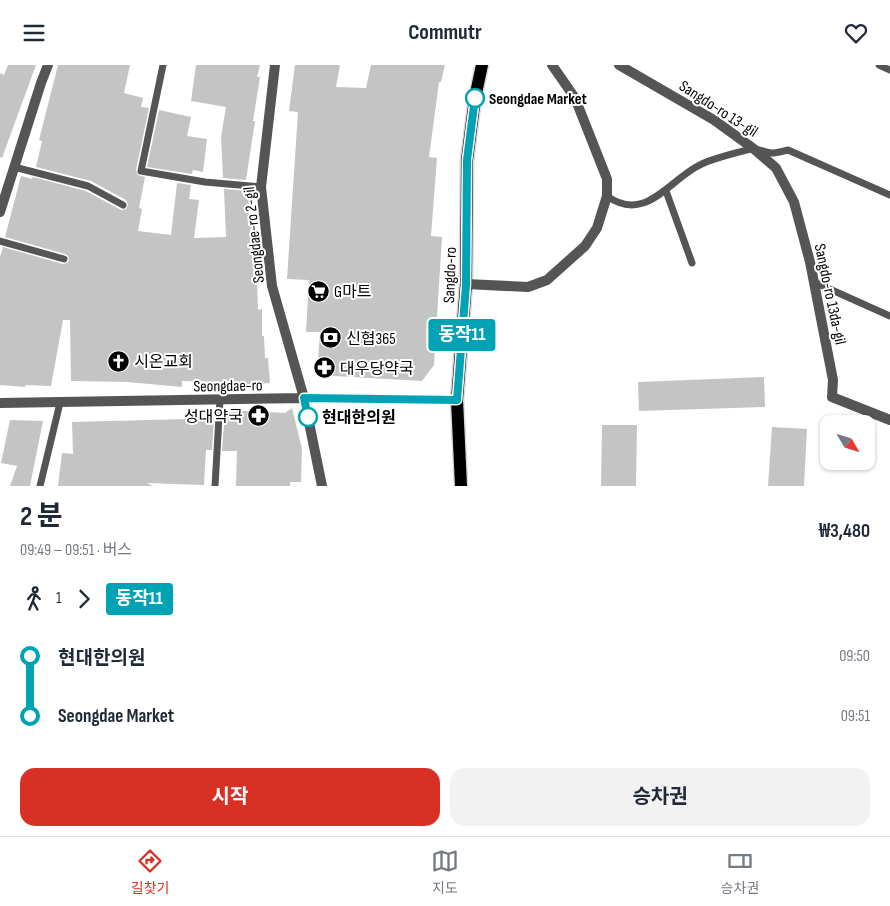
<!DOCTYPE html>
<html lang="ko">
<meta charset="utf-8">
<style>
body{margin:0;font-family:"Sofia Sans Condensed","Noto Sans KR",sans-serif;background:#f2f2f3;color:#1f2937;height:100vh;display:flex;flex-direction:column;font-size:19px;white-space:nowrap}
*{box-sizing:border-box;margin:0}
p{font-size:16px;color:#747a83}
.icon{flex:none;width:28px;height:28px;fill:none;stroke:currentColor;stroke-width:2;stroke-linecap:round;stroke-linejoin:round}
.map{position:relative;height:421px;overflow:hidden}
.panel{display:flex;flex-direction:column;background:#fff;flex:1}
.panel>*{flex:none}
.badge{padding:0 10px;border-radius:4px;font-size:18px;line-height:32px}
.needle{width:32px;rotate:128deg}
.buttons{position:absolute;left:820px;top:350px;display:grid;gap:10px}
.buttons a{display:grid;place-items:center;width:55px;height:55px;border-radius:10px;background:#fff;box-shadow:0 1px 4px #0004;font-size:25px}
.map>.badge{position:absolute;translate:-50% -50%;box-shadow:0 0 0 2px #fff}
.legs{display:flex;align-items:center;gap:8px;height:55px;padding:0 20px;font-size:16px}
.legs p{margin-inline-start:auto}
.head{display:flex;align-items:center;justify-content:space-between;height:85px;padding:0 20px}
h1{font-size:28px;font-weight:700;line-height:38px}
.cta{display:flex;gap:10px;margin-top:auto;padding:10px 20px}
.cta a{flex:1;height:58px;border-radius:15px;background:#d93025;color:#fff;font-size:20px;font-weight:700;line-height:58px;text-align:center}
.cta a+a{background:#f2f2f3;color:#1f2937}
ul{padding:0 20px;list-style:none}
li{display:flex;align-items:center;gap:18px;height:60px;font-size:19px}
li i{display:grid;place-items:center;width:8px;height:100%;margin:0 6px;background:currentColor}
li i::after{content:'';width:12px;height:12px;margin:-6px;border:4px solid;border-radius:50%;background:#fff}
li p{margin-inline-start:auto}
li:first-child i{background:linear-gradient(#0000 50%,currentColor 0)}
li:last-child i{background:linear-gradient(currentColor 50%,#0000 0)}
header{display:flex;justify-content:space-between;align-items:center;height:65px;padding:0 20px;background:#fff;font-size:22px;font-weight:700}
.dock{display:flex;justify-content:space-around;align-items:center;height:70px;border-top:1px solid #e0e1e3;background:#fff;font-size:14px;color:#747a83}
.dock a{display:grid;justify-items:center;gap:2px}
.dock .on{color:#d93025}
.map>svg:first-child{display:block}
</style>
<header><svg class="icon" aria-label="menu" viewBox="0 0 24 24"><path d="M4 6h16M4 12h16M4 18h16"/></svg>Commutr<svg class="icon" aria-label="heart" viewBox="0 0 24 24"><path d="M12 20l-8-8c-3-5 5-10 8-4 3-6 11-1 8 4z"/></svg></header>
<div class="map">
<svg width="890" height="421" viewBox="0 0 890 421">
<rect width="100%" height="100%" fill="#fff"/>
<path fill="#c4c4c4" d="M8 0H36L2 93 0 92V8L4 10Z
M58 0H130L124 28 143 33 141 42 149 43 136 105 138 110 145 112 139 143 142 144 138 166 171 170 177 118 191 120 189 134 199 135 194 173 226 172 224 124 250 126 251 164H250L254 213H257L258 245 262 244V271H264L265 293H268L270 318 231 320V317L182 316V322L127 317 71 316 70 255H63L51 321 26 320 25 322 0 320V192L3 182 63 199 67 198 69 195 68 191 65 189 5 172 21 111 32 114 33 112 86 126 121 145 126 144 128 140 126 135 91 116 36 102 42 76 39 75Z
M196 0H260L257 12H260L253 56H255L246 115 223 113 221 72 226 42 191 36Z
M295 0H340L336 22 366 23 371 0H445L441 17H439L429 92 437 93 431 171 442 172 434 300 422 316 317 310 320 267H306L309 215 287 214 298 47 289 46Z
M159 45 191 52 187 71 207 74 203 107 193 105 192 109 147 102Z
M764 312 765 342 639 346 638 317Z
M292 343 302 384 301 417H290V421H236L237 386H222L225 345 285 348Z
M187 351 214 353 212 385H206L204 420 147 418 153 421H58L62 388 73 389 72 357 187 354Z
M10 355 43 356 30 421H10L17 401 1 398Z
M602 360H637L636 421H601Z
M772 362 807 364 804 421H768Z"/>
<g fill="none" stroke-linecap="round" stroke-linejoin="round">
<defs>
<path id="primary" d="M461 421 457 335 466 219 467 95 475 33 482 0"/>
</defs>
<use href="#primary" stroke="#dbdbdb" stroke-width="15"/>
<path stroke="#555" stroke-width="7" d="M163 0 141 106 205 117 261 122
M879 0 890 5
M14 102 88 121 123 140
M666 126 692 198
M607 131C647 160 671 111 704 98 713 94 744 85 753 84 760 84 766 88 772 88 777 88 783 86 788 85L890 130
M0 176 64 194
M814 217 890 251
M40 421 60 338
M215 421 220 335"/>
<path stroke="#555" stroke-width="10" d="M619 0 714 55 754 84 776 103 794 137 810 197 833 315 832 332 890 355
M0 147 41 18 48 0
M466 219 528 222 547 215 585 181 597 163 607 131V114L575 33 552 0"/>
<path stroke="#555" stroke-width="10" d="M275 0 261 122 272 221 304 333 322 421
M0 338 304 333 457 335"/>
<use href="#primary" stroke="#000" stroke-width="12"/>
</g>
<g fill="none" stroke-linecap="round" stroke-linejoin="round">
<defs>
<path id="line-1" d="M308 352 304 333 457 335 466 220 467 95 475 33"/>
</defs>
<use href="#line-1" stroke="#fff" stroke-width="11"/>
<use href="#line-1" stroke="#00a3b4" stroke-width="8"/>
</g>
<defs>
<symbol id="supermarket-disc" viewBox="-11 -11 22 22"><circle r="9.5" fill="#000" stroke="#fff"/><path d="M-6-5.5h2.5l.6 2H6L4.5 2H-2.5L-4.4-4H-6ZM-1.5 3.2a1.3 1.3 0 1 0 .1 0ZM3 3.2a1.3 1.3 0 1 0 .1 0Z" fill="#fff"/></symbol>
<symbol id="bank-disc" viewBox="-11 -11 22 22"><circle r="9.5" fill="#000" stroke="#fff"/><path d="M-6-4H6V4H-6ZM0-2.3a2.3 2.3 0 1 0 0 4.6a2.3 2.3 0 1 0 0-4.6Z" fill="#fff"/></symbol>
<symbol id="church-disc" viewBox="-11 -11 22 22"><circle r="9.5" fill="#000" stroke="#fff"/><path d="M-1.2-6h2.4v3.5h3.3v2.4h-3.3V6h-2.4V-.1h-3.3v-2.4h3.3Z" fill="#fff"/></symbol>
<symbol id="pharmacy-disc" viewBox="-11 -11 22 22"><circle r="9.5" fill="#000" stroke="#fff"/><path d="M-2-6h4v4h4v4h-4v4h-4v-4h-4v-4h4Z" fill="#fff"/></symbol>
</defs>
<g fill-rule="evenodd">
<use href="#supermarket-disc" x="306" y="214" width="25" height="25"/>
<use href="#bank-disc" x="318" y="260" width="25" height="25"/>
<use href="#church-disc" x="106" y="284" width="25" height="25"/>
<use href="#pharmacy-disc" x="312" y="290" width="25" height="25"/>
<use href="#pharmacy-disc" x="246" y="338" width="25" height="25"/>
</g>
<g fill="#fff" stroke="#00a3b4" stroke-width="2.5">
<circle cx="475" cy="33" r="9"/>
<circle cx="308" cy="352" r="9"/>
</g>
<g text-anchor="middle" stroke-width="4" stroke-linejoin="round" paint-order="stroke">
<g font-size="16" font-weight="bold" fill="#000" stroke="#fff" text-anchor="start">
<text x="489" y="39">Seongdae Market</text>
<text x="322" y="358">현대한의원</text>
</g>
<g font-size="16" fill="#000" stroke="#fff">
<text transform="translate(719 43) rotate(33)" y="6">Sangdo-ro 13-gil</text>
<text transform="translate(253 170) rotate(-96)" y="6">Seongdae-ro 2-gil</text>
<text transform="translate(449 210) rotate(-88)" y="6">Sangdo-ro</text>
<text transform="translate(831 229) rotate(78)" y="6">Sangdo-ro 13da-gil</text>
<text transform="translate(228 320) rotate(-1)" y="6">Seongdae-ro</text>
</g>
<g font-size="16" fill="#000" stroke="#fff" text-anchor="start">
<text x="334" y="232">G마트</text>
<text x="346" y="279">신협365</text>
<text x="134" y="302">시온교회</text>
<text x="340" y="309">대우당약국</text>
<text x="243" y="357" text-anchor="end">성대약국</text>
</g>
</g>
</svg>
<div class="buttons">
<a><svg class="needle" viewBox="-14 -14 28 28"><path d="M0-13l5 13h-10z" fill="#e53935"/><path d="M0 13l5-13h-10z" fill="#747a83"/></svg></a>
</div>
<b class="badge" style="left:462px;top:270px;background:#00a3b4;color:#fff">동작11</b>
</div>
<section class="panel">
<div class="head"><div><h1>2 분</h1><p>09:49 – 09:51 · 버스</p></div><b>₩3,480</b></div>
<div class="legs"><svg class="icon" aria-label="walk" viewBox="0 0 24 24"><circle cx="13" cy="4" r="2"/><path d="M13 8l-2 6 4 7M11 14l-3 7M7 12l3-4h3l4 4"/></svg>1<svg class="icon" aria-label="forward" viewBox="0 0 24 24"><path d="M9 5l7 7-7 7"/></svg><b class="badge" style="background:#00a3b4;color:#fff">동작11</b></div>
<ul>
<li><i style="color:#00a3b4"></i><b>현대한의원</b><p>09:50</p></li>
<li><i style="color:#00a3b4"></i><b>Seongdae Market</b><p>09:51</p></li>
</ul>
<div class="cta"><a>시작</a><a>승차권</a></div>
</section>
<nav class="dock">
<a class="on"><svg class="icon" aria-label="directions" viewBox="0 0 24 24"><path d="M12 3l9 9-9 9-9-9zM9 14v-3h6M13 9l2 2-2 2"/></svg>길찾기</a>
<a><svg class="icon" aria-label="map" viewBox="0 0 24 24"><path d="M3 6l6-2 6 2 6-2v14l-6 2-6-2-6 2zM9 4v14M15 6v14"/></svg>지도</a>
<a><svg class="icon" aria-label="tickets" viewBox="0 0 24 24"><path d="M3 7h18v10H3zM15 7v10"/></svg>승차권</a>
</nav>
